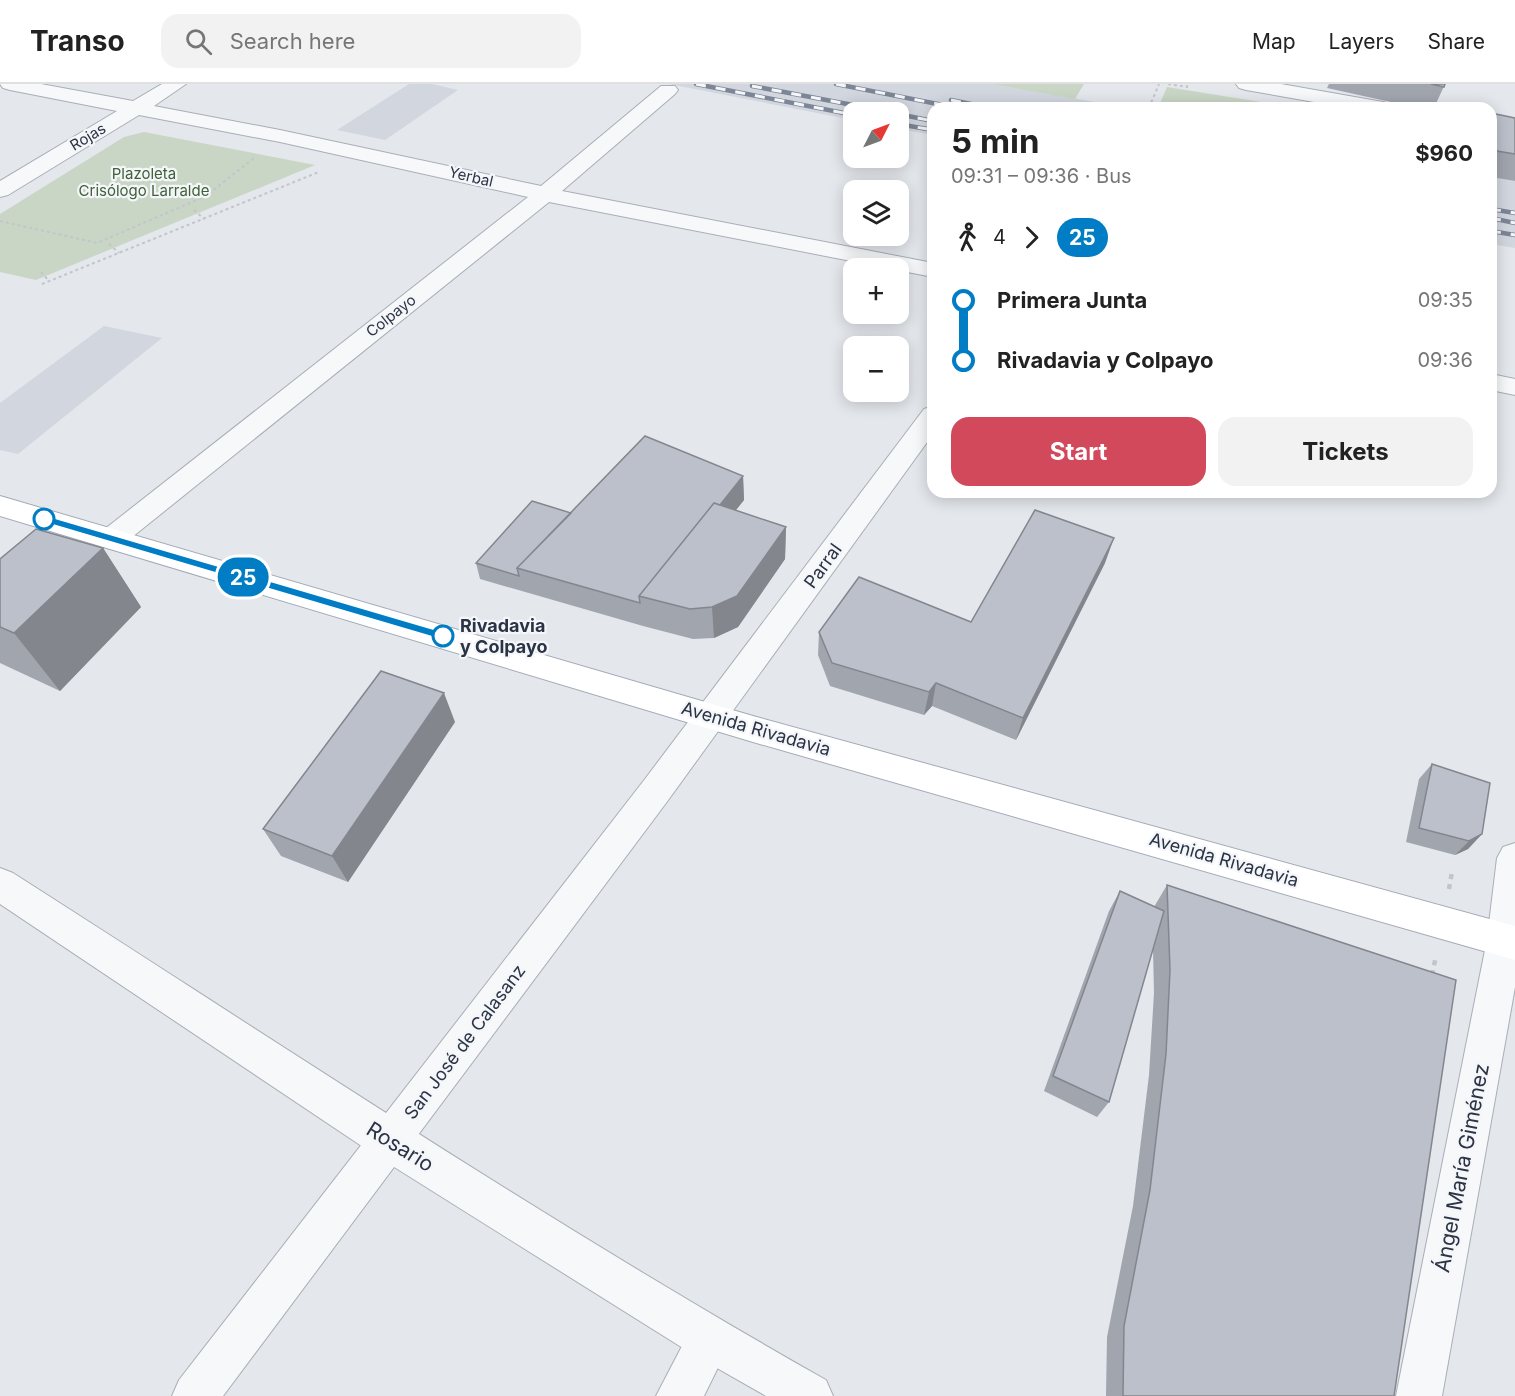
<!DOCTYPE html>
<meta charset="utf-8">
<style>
body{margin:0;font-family:Inter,sans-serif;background:#f2f2f2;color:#222;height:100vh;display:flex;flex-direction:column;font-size:22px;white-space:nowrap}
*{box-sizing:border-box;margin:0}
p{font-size:20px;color:#767676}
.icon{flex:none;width:33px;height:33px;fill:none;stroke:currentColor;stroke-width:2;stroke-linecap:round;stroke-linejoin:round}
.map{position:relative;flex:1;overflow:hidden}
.panel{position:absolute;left:927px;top:18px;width:570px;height:396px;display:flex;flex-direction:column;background:#fff;border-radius:18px;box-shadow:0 3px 15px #0003}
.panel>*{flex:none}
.badge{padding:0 12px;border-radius:20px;font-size:21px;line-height:39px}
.needle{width:39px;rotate:48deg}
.tools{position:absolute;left:843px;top:18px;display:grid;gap:12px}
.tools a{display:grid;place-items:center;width:66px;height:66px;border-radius:12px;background:#fff;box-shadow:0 3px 15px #0003;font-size:30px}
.map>.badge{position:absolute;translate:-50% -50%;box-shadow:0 0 0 3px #fff}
.legs{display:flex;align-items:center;gap:9px;height:66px;padding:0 24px;font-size:20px}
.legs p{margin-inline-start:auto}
.headline{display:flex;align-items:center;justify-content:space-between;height:102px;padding:0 24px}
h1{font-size:33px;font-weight:700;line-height:45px}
.button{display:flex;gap:12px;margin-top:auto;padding:12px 24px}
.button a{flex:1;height:69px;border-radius:18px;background:#d1495b;color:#fff;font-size:24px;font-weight:700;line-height:69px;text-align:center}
.button a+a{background:#f2f2f2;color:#222}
ul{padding:0 24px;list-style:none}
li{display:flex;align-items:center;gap:21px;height:60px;font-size:22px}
li i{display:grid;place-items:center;width:9px;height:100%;margin:0 8px;background:currentColor}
li i::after{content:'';width:15px;height:15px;margin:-8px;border:4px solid;border-radius:50%;background:#fff}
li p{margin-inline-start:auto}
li:first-child i{background:linear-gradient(#0000 50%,currentColor 0)}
li:last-child i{background:linear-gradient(currentColor 50%,#0000 0)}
header{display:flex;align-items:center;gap:36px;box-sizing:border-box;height:84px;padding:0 30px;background:#fff;border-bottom:2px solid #e0e0e0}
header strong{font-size:28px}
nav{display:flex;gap:33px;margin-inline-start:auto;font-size:21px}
.search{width:420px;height:54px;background:#f2f2f2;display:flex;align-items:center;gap:15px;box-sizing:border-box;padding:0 21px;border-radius:18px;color:#767676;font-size:22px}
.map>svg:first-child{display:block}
</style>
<header>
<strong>Transo</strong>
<div class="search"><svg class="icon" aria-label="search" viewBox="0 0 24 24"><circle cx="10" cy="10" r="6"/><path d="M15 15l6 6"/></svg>Search here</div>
<nav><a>Map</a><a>Layers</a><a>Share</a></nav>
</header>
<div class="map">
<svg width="1515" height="1312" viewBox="0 0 1515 1312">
<rect width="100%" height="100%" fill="#e4e7ec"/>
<path fill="#d2d6de" d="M409 0H432L458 6 385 56 337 46Z
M669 0H991L1129 24H933V51L899 45 898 28H854L853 36Z
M1491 93 1515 97V164L1491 160Z
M104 242 162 254 18 370 0 366V319Z"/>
<path fill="#c9d6c5" d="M991 0H1084L1075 15Z
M1167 3 1298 24H1158Z
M144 48 315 81 36 196 0 188V130L124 53Z"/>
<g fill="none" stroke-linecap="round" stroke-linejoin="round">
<defs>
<path id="minor" d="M0 0H41L133 17 162 0H186L154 22 280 46 541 102 661 2H675L678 6 675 10 562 107 933 179V193L549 118 121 462 111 465 101 462 96 455 101 448 528 113 280 58 139 31 8 111 0 113V97L117 27 10 6 3 4Z
M1236 0H1281L1383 18 1390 20 1393 24H1348L1246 6 1239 4Z
M1491 290 1515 295V311L1491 306Z
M933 322V350L669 715 223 1312H172L179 1296 645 695 924 325Z
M1515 759V903L1442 1312H1396L1487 856 1497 774 1503 763Z
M710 1233 726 1239 732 1255 704 1312H656L694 1239Z"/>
<path id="tertiary" d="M0 784 13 789C282 961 548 1139 826 1296L833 1312H766L694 1271 375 1071 0 820Z"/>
<path id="primary" d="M0 412 753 632 1515 842V876L753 658 0 432Z"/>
</defs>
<use href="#minor" stroke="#a9aeb7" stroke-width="2"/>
<use href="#tertiary" stroke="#a9aeb7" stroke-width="2"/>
<use href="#primary" stroke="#a3abb8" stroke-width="2"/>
<path stroke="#c2c5cb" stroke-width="2" stroke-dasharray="3 3" stroke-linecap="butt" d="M1168 0 1187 3V0
M1149 24 1159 0
M194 126 204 135
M0 137 97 159 206 112 254 74
M109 160 119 169
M41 188 49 197
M42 200 319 88"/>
<path stroke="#c2c5cb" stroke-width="4.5" stroke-dasharray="5 5" stroke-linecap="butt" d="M1449 805 1452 788
M1432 891 1436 872"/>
<use href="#minor" fill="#f7f8fa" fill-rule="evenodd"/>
<use href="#tertiary" fill="#f7f8fa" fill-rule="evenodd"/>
<use href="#primary" fill="#fff" fill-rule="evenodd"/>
<defs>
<path id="rail" d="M696 0 854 31
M836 0 958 24
M752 2 890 28
M951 16 991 24
M898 30 933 37
M898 40 933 46
M1491 125 1515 129
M1491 134 1515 139
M1491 147 1515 151"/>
</defs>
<use href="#rail" stroke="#7d8696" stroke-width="4.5"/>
<use href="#rail" stroke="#f4f6f9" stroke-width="3" stroke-dasharray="10" stroke-linecap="butt"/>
</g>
<path fill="#a1a5ae" d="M1329 0H1445L1434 24H1418L1327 4Z
M1491 29 1515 34V97L1491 93Z
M743 392 744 416 736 426 786 443 785 475 738 543 714 554 693 555 643 542 480 495 476 479 571 429Z
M103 464 141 523 60 607 0 579V475Z
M1105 479 1016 656 932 622 924 631 830 602 818 571 819 548 971 538Z
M455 638 348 798 281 772 263 745Z
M1432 680 1482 750 1468 765 1455 771 1406 758 1419 695Z
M1167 801 1394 1312H1106L1107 1253 1133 1122 1149 991 1154 909 1153 865 1109 1018 1097 1033 1044 1007 1109 827 1120 807 1154 823Z"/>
<path fill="#83868d" d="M743 392 744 416 662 518 644 513Z
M786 443 785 475 738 543 714 554 712 523Z
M1114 454 1105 479 1016 656 1023 634Z
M103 464 141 523 60 607 14 549Z
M936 599 932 622 924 631 929 608Z
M444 609 455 638 348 798 332 772Z
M1482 750 1468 765 1455 771 1469 757Z"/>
<path fill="#bbc0ca" stroke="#83868d" stroke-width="1.5" d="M1431 0H1445L1444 3Z
M1491 29 1515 34V70L1491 66Z
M645 352 743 392 720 421 714 419 639 512 640 519 517 484Z
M532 417 571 429 517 484 519 492 476 479Z
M714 419 786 443 737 512 712 523 690 525 639 512Z
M1035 426 1114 454 1023 634 936 599 929 608 832 579 819 548 859 493 971 538Z
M36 445 103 464 14 549 0 543V475Z
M381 587 444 609 332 772 263 745Z
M1432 680 1490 699 1482 750 1469 757 1419 744Z
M1167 801 1456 896 1394 1312H1123L1124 1242 1150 1106 1166 970 1170 886Z
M1120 807 1164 827 1109 1018 1053 992Z"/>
<path fill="#007dc5" stroke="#fff" stroke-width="1.5" d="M44 431 443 548 448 552 443 556 40 437 38 435Z"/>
<g fill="#fff" stroke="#007dc5" stroke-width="3">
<circle cx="44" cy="435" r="10"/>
<circle cx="443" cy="552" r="10"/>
</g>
<g text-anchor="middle" stroke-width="4.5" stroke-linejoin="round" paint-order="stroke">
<g font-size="15" fill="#2b3445" stroke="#f4f6f9">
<text transform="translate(88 53) rotate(-31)" y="5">Rojas</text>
<text transform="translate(471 93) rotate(13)" y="5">Yerbal</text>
<text transform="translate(391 232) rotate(-38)" y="5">Colpayo</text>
</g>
<g font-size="15" fill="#3f6138" stroke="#f4f6f9">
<text x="144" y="95">Plazoleta<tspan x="144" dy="17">Crisólogo Larralde</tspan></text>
</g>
<g font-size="18" fill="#2b3445" stroke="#f4f6f9">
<text transform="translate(823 482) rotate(-54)" y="6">Parral</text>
<text transform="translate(756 645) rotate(16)" y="6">Avenida Rivadavia</text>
<text transform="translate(1224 776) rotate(16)" y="6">Avenida Rivadavia</text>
<text transform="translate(465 958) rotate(-53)" y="6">San José de Calasanz</text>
</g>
<g font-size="18" font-weight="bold" fill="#2b3445" stroke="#f4f6f9" text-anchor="start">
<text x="460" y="548">Rivadavia<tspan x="460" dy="21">y Colpayo</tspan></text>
</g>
<g font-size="21" fill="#2b3445" stroke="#f4f6f9">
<text transform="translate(400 1063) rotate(32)" y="7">Rosario</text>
<text transform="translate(1462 1084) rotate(-79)" y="7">Ángel María Giménez</text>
</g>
</g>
</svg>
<div class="tools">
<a><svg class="needle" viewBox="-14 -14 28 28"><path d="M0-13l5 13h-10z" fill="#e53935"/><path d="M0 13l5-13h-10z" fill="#767676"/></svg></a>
<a><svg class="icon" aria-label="layers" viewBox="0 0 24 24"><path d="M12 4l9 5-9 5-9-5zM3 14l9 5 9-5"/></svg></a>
<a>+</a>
<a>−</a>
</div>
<b class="badge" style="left:243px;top:493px;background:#007dc5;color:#fff">25</b>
<section class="panel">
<div class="headline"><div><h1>5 min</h1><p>09:31 – 09:36 · Bus</p></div><b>$960</b></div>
<div class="legs"><svg class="icon" aria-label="walk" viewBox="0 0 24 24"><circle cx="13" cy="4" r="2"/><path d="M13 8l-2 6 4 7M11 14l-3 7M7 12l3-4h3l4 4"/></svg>4<svg class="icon" aria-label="forward" viewBox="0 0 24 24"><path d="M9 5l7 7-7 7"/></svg><b class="badge" style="background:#007dc5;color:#fff">25</b></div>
<ul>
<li><i style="color:#007dc5"></i><b>Primera Junta</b><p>09:35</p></li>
<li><i style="color:#007dc5"></i><b>Rivadavia y Colpayo</b><p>09:36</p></li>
</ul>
<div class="button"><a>Start</a><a>Tickets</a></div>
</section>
</div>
